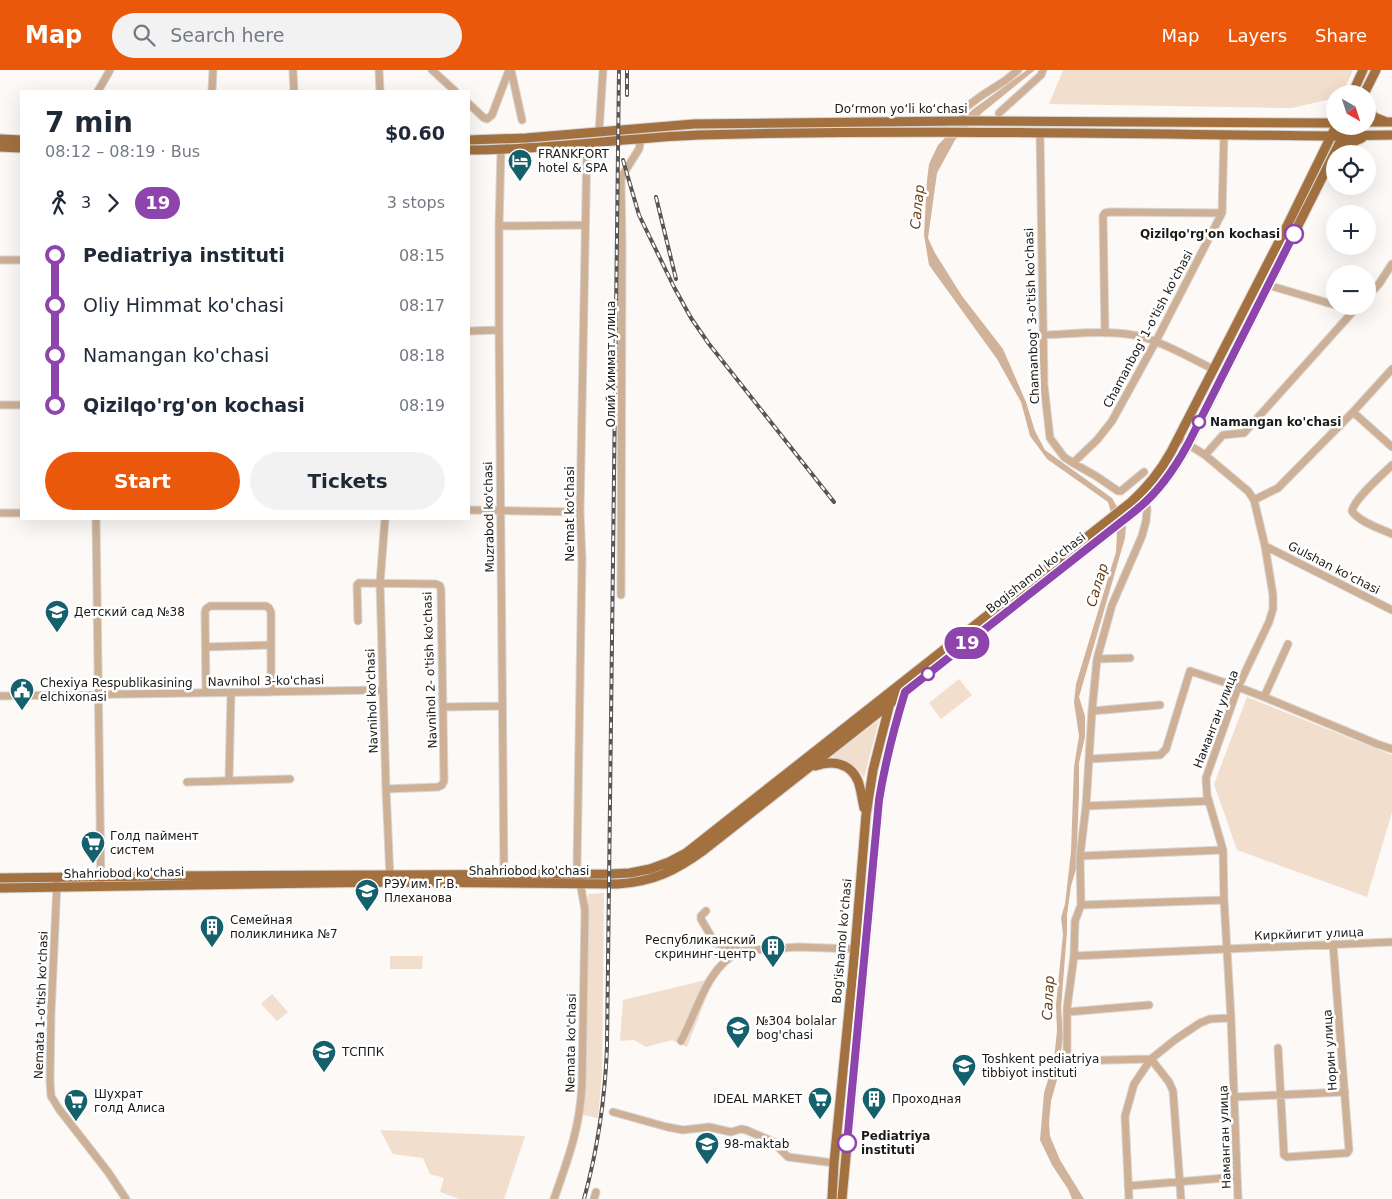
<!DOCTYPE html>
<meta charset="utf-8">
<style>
body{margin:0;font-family:"DejaVu Sans",sans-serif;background:#f2f2f3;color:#1f2937;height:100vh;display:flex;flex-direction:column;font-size:19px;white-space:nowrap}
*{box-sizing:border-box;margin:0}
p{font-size:16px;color:#747a83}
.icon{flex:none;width:28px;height:28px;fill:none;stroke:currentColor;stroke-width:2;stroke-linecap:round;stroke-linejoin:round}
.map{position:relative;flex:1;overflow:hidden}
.side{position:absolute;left:20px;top:20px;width:450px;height:430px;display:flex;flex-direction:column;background:#fff;border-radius:0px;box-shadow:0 5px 20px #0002}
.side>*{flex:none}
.badge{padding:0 10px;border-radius:16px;font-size:18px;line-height:32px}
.needle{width:32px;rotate:141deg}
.fabs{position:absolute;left:1326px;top:15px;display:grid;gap:10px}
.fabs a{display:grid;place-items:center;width:50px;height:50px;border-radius:50%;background:#fff;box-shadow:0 5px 20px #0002;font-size:25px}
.map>.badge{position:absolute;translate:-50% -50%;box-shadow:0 0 0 2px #fff}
.legs{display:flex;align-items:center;gap:8px;height:55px;padding:0 25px;font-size:16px}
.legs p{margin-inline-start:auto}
.head{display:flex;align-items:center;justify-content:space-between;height:85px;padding:0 25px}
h1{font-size:28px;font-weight:800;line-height:38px}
.button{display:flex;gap:10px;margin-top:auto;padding:10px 25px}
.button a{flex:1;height:58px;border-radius:30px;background:#ea580c;color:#fff;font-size:20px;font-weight:800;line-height:58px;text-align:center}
.button a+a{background:#f2f2f3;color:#1f2937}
ul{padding:0 25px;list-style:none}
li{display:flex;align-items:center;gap:18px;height:50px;font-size:19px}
li i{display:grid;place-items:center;width:8px;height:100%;margin:0 6px;background:currentColor}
li i::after{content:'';width:12px;height:12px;margin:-6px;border:4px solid;border-radius:50%;background:#fff}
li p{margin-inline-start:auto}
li:first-child i{background:linear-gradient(#0000 50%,currentColor 0)}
li:last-child i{background:linear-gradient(currentColor 50%,#0000 0)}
header{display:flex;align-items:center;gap:30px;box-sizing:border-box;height:70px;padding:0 25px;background:#ea580c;color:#fff}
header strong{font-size:24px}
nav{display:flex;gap:28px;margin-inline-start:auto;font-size:18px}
.search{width:350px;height:45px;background:#f2f2f3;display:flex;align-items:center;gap:12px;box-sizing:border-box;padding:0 18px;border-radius:28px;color:#747a83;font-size:19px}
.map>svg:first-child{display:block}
</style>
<header>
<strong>Map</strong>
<div class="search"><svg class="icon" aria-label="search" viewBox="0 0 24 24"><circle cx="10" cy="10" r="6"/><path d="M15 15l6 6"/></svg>Search here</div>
<nav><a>Map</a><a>Layers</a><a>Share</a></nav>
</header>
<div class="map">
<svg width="1392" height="1129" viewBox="0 0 1392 1129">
<rect width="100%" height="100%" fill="#fcf9f6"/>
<path fill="#f2decd" d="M1063 0H1353L1342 24H1335V28L1292 38 1049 34Z
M959 609 972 625 941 649 929 633Z
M1247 627 1392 685V742L1367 827 1237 780 1214 714Z
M879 650 864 708C858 698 848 689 836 689L832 686Z
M604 823 602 1003 598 1048 583 1045 586 1003 588 824Z
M390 886H423L422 899H390Z
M714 908 687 977 672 970 646 977 634 970 620 971 623 930Z
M272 924 288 942 277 951 261 934Z
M380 1060 525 1066 504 1129H459L440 1122 444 1108 430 1104 423 1088 393 1084Z"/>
<path fill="#d0b39a" d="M1027 0H1035L983 42 955 70 937 103 928 168 935 183 962 226 1003 279 1026 332 1035 361 1045 380 1112 428 1120 442 1126 457 1125 468 1079 627 1085 646V667L1079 693V724L1076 799 1071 816 1067 845V862L1061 938 1063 967 1057 1010 1051 1031 1049 1053 1050 1066 1060 1090 1084 1129H1072L1068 1119 1052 1095 1040 1070 1044 1023 1054 990 1057 961 1056 935 1063 864 1061 848 1065 834 1071 782 1074 697 1079 666 1074 632 1076 614 1116 482 1117 464 1108 432 1047 389 1030 366 1021 332 997 289 929 195 924 165 927 111 929 94 938 75 972 40Z"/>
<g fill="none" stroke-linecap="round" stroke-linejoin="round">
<defs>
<path id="minor" d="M293 0 294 21
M379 0 380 21
M432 0 455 21
M511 0 522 50
M98 21 110 0
M212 21 213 0
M469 34 484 48 487 49 492 45 509 0
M999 43 1041 5 1043 0
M962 51 965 38 981 26 1006 10 1018 0
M599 62 603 0
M1040 63 1044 315 1050 368 1064 387 1073 393 1096 406 1118 421H1121L1144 402
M501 80 499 156V260L504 809
M499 156 585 155
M0 190H21
M1268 215 1335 235
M1368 226 1379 214 1392 194
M1340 236 1354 241
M469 261 499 260
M1105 263 1103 146 1105 143 1110 142 1222 143
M1042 265C1075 264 1110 259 1143 267 1167 274 1190 288 1213 299
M0 335H21
M1353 342 1392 377
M1178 368 1205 385 1248 421 1254 430 1265 476 1273 525V539L1269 552 1238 617 1206 708 1207 725 1223 780 1224 830 1231 948 1238 1129
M1205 385 1223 365 1244 363 1358 236
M1073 393 1097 370 1112 351 1156 271 1222 143 1224 65
M1392 395C1382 405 1354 429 1352 441 1359 452 1381 459 1392 464
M1144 430 1146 432 1147 440 1146 451 1142 466 1112 535 1097 589 1092 641 1086 736 1080 786 1081 835 1075 851 1074 886 1067 938V991L1151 989 1169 1012 1173 1021 1181 1129
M1254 430 1278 418 1353 342 1392 299
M469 440 580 442
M0 443H21
M96 449 101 816
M385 449 380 513 386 719 390 808
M1265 476 1392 540
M621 525 622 174 621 111 622 106 639 79 641 69
M358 551 357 515 359 513 436 514 440 516 441 520 444 711 442 715 438 717 386 719
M206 577 271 575
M1097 589 1130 588
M206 623 205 542 206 539 210 536H266L269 538 271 542V622
M0 626 383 620
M1264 627 1288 574
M444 637 502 636
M1092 641 1160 635
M1089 689 1160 685 1166 679 1190 601 1238 617 1264 627 1377 674 1392 679
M229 710 231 623
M187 712 290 709
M1086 736 1209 731
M1080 786 1223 780
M57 814 51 943 50 1011 51 1026 59 1039 108 1102 126 1129
M1081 835 1224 830
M706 841 701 846V849L715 873 740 881 798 877 855 879
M1074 886 1226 879 1392 872
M1067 942 1149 935
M681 971C698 940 706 898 740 881
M1278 978 1284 1085 1287 1087 1347 1083 1349 1080 1333 874
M1234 1027 1345 1022
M613 1042 667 1057 683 1060 709 1057 731 1062 741 1059 746 1060 772 1071 788 1087 834 1093
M1128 1116 1237 1107
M554 1129C568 1089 580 1058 582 1015L585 840 577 795 582 490 580 442 587 74
M594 1129 596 1122
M1129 1129 1125 1046 1134 1014 1151 989 1176 969 1200 953 1210 949 1231 948"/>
<path id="major" d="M1352 24 1363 0
M1364 24 1376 0
M1368 38 1374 47 1384 51
M1368 52H1392
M0 69 21 70
M469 70 526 68 694 54 962 51 1335 53
M0 77 21 78
M469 80C546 80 621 68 698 65 909 59 1120 64 1331 66L1392 65
M1337 84 1348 74 1362 68
M815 696C831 690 850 692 858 711 861 719 862 729 864 738
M0 808 163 806 610 804 630 803 650 799 669 792 686 783 1130 433C1147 418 1160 402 1171 382L1288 154 1336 56
M0 818 390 812 617 814C653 812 675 801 704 780L1135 441C1158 423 1174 400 1188 375L1348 56
M832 1129 834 1093 855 879 866 745 873 700 890 633
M842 1129 879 730C885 693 894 658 905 622"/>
</defs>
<use href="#minor" stroke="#d8d5d3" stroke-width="9"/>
<use href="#major" stroke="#d8d5d3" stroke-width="11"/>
<use href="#minor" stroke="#cdb096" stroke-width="7"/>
<use href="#major" stroke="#a3703f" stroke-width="9"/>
<defs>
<path id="rail" d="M627 25V0
M623 90 639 145 674 217 691 248 709 274 834 432
M656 127 676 209
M584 1129C598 1078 605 1029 607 977L619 0"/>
</defs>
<use href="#rail" stroke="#575654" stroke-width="4"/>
<use href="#rail" stroke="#fff" stroke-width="2" stroke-dasharray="5.5" stroke-linecap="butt"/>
</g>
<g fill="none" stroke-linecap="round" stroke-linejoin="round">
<defs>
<path id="line-1" d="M847 1073 879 730C885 693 894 658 905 622L1135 441C1158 423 1174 400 1188 374L1294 164"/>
</defs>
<use href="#line-1" stroke="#fff" stroke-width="11"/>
<use href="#line-1" stroke="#8e44ad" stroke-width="8"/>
</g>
<defs>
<symbol id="hotel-pin" viewBox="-11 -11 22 30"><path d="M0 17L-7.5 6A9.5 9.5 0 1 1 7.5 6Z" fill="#15606d" stroke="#fff"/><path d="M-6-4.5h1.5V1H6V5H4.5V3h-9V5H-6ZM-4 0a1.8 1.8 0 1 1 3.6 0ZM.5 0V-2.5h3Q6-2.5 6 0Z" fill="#fff"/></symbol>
<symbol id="school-pin" viewBox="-11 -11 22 30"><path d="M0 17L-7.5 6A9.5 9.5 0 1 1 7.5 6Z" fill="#15606d" stroke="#fff"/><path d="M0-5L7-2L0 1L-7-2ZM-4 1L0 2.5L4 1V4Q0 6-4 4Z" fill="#fff"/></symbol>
<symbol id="civic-pin" viewBox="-11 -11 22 30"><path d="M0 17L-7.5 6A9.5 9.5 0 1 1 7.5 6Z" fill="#15606d" stroke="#fff"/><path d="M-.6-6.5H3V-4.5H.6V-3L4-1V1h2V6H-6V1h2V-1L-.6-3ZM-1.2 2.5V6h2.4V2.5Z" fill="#fff"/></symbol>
<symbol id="supermarket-pin" viewBox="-11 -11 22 30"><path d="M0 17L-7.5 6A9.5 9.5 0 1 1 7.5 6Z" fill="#15606d" stroke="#fff"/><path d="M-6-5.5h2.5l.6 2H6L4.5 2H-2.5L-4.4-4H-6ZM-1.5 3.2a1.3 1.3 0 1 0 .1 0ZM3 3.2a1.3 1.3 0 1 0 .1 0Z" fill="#fff"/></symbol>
<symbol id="university-pin" viewBox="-11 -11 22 30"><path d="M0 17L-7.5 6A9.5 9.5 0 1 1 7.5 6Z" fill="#15606d" stroke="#fff"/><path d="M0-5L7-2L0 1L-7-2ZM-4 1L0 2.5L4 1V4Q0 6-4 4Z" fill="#fff"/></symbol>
<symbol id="building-pin" viewBox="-11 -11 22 30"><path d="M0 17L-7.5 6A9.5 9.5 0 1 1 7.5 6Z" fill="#15606d" stroke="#fff"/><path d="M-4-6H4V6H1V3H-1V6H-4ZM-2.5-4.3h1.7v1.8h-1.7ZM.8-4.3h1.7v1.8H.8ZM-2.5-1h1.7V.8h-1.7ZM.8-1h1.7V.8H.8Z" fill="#fff"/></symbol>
</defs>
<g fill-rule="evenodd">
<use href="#hotel-pin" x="506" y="77" width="28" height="38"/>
<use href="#school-pin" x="43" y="528" width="28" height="38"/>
<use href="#civic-pin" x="8" y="606" width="28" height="38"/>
<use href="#supermarket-pin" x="79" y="759" width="28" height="38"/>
<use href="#university-pin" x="353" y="807" width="28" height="38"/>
<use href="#building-pin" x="198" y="843" width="28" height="38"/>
<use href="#building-pin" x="759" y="863" width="28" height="38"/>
<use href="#school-pin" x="724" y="944" width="28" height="38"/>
<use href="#university-pin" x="310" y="968" width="28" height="38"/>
<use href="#university-pin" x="950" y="982" width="28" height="38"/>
<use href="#supermarket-pin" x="806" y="1015" width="28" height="38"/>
<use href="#building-pin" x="860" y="1015" width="28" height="38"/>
<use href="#supermarket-pin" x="62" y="1017" width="28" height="38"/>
<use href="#school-pin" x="693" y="1060" width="28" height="38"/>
</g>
<g fill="#fff" stroke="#8e44ad" stroke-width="2.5">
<circle cx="1294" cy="164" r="9"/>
<circle cx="1199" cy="352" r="6"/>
<circle cx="928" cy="604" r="6"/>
<circle cx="847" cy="1073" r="9"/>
</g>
<g text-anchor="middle" stroke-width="5" stroke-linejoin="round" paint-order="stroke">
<g font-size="12" fill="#1b1a19" stroke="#fff">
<text x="901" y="43">Do‘rmon yo‘li ko‘chasi</text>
<text transform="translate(1032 246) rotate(-92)" y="4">Chamanbog' 3-o'tish ko'chasi</text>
<text transform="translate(1148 259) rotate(-62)" y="4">Chamanbog' 1-o'tish ko'chasi</text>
<text transform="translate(611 294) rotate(-90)" y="4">Олий Химмат улица</text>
<text transform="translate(570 444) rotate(-90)" y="4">Ne'mat ko'chasi</text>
<text transform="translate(489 447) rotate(-91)" y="4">Muzrabod ko'chasi</text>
<text transform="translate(1334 498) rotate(27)" y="4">Gulshan ko'chasi</text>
<text transform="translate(1036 503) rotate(-38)" y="4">Bogishamol ko'chasi</text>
<text transform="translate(430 600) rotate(-92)" y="4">Navnihol 2- o'tish ko'chasi</text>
<text transform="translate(266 611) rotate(-1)" y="4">Navnihol 3-ko'chasi</text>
<text transform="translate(372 631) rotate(-92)" y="4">Navnihol ko'chasi</text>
<text transform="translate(1216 649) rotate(-69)" y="4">Наманган улица</text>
<text x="529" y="805">Shahriobod ko'chasi</text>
<text transform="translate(124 803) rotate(-1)" y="4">Shahriobod ko'chasi</text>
<text transform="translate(1309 864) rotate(-2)" y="4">Киркйигит улица</text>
<text transform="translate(842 871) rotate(-85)" y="4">Bog'ishamol ko'chasi</text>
<text transform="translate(41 935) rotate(-88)" y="4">Nemata 1-o'tish ko'chasi</text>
<text transform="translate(571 973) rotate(-89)" y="4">Nemata ko'chasi</text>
<text transform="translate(1330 980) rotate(-94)" y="4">Норин улица</text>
<text transform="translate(1225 1067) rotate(-92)" y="4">Наманган улица</text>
</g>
<g font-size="12" fill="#1b1a19" stroke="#fff" text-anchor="start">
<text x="538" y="88">FRANKFORT<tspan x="538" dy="14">hotel &amp; SPA</tspan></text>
<text x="74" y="546">Детский сад №38</text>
<text x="40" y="617">Chexiya Respublikasining<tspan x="40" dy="14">elchixonasi</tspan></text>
<text x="110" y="770">Голд паймент<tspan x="110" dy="14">систем</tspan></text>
<text x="384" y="818">РЭУ им. Г.В.<tspan x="384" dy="14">Плеханова</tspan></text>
<text x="230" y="854">Cемейная<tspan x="230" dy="14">поликлиника №7</tspan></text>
<text x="756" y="874" text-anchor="end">Республиканский<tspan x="756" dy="14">скрининг-центр</tspan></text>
<text x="756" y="955">№304 bolalar<tspan x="756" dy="14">bog'chasi</tspan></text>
<text x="342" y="986">ТСППК</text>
<text x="982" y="993">Toshkent pediatriya<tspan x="982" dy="14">tibbiyot instituti</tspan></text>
<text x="94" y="1028">Шухрат<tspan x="94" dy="14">голд Алиса</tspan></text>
<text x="802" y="1033" text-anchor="end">IDEAL MARKET</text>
<text x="892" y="1033">Проходная</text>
<text x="724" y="1078">98-maktab</text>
</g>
<g font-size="12" font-weight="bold" fill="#1b1a19" stroke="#fff" text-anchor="start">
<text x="1280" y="168" text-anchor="end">Qizilqo'rg'on kochasi</text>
<text x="1210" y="356">Namangan ko'chasi</text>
<text x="861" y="1070">Pediatriya<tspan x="861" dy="14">instituti</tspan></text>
</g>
<g font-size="14" font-style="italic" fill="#6a4219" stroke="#fff">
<text transform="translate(917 137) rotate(-84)" y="5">Салар</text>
<text transform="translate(1097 515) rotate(-73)" y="5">Салар</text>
<text transform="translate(1048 928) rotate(-87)" y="5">Салар</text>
</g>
</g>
</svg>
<div class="fabs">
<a><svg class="needle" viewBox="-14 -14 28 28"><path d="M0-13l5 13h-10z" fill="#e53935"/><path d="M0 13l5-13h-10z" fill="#747a83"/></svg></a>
<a><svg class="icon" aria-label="locate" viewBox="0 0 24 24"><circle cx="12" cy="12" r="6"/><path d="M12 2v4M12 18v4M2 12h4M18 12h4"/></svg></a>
<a>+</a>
<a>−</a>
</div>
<b class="badge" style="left:967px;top:573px;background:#8e44ad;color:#fff">19</b>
<section class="side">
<div class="head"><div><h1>7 min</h1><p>08:12 – 08:19 · Bus</p></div><b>$0.60</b></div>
<div class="legs"><svg class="icon" aria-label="walk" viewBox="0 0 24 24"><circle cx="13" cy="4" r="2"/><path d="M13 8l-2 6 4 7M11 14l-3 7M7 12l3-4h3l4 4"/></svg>3<svg class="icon" aria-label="forward" viewBox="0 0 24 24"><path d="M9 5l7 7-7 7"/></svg><b class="badge" style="background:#8e44ad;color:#fff">19</b><p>3 stops</p></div>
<ul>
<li><i style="color:#8e44ad"></i><b>Pediatriya instituti</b><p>08:15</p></li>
<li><i style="color:#8e44ad"></i><span>Oliy Himmat ko'chasi</span><p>08:17</p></li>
<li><i style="color:#8e44ad"></i><span>Namangan ko'chasi</span><p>08:18</p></li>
<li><i style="color:#8e44ad"></i><b>Qizilqo'rg'on kochasi</b><p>08:19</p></li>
</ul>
<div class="button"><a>Start</a><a>Tickets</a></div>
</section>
</div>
